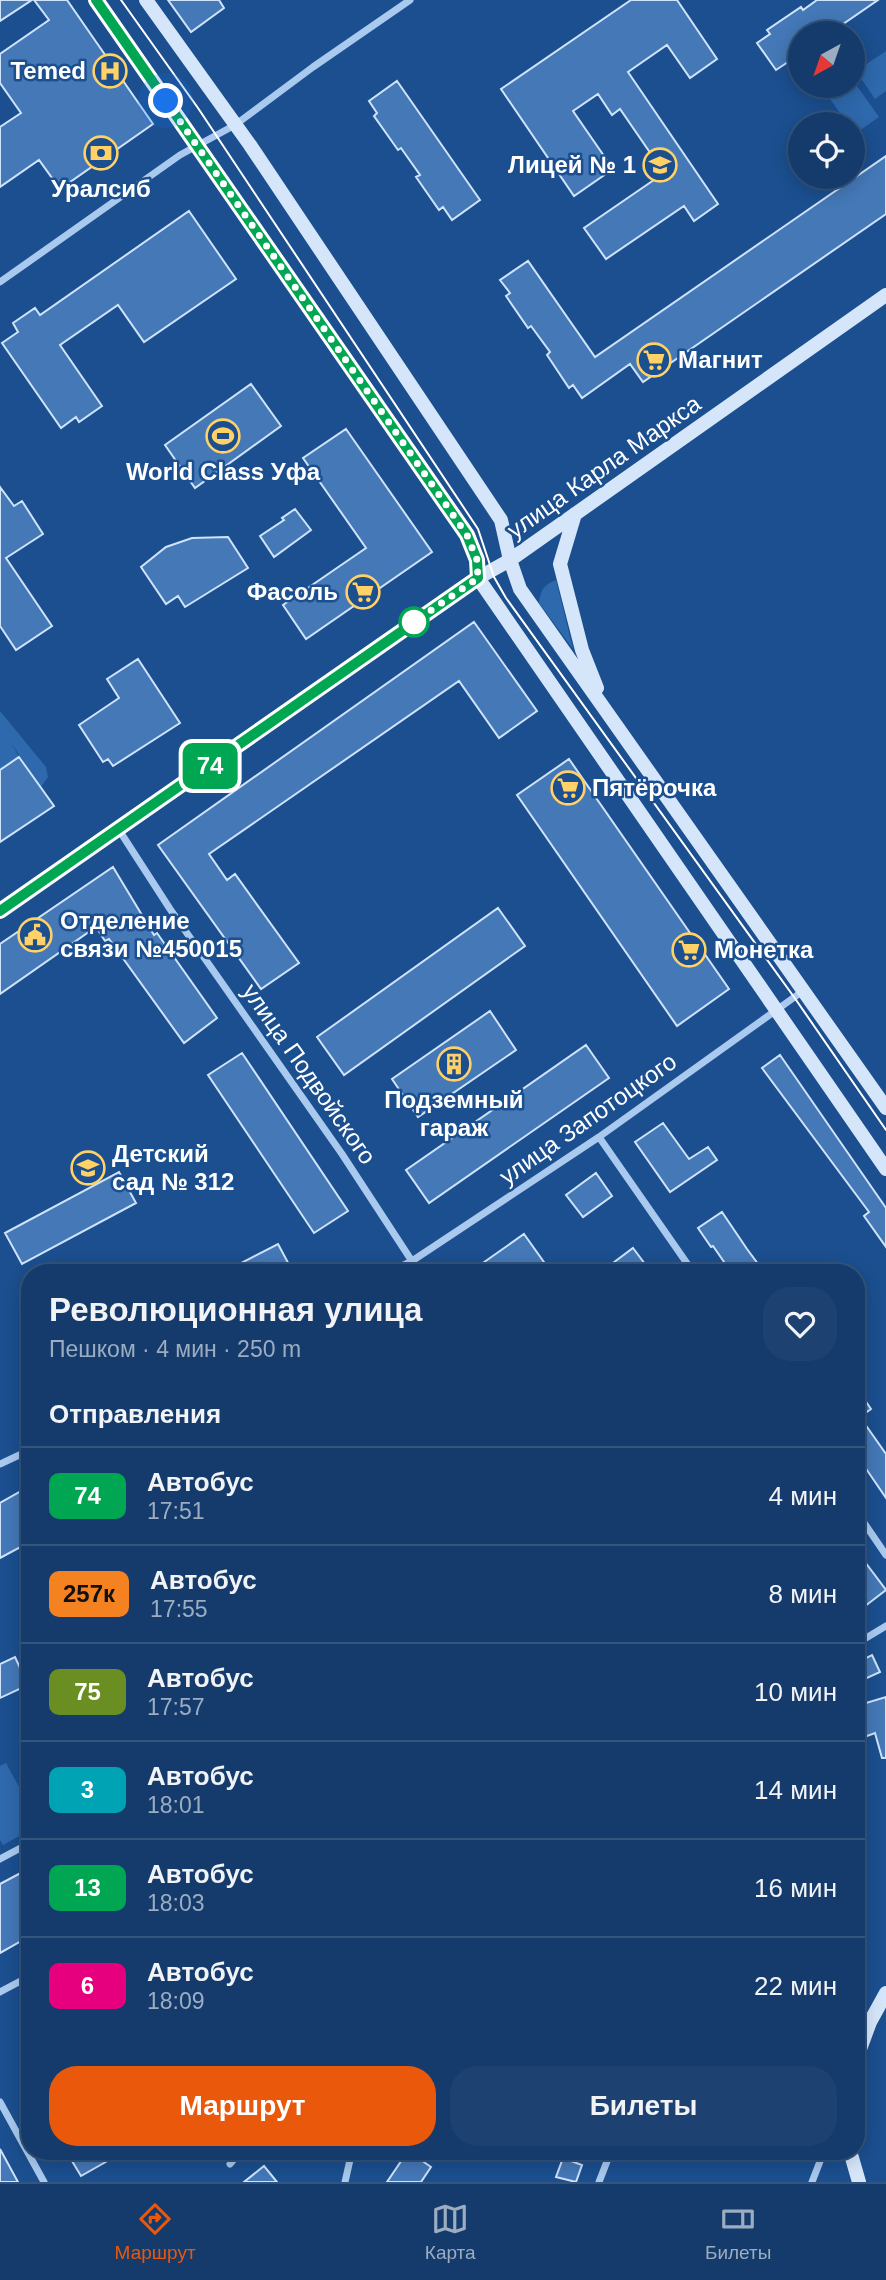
<!DOCTYPE html>
<html lang="ru">
<meta charset="utf-8">
<style>
body{margin:0;font-family:Arial,sans-serif;background:#1d4271;color:#f1f3f6;height:100vh;display:flex;flex-direction:column;font-size:26px;white-space:nowrap}
*{box-sizing:border-box;margin:0}
p{font-size:23px;color:#9dadc1}
.icon{flex:none;width:38px;height:38px;fill:none;stroke:currentColor;stroke-width:2;stroke-linecap:round;stroke-linejoin:round}
.map{position:relative;flex:1;overflow:hidden}
.panel{position:absolute;left:21px;top:1264px;width:844px;height:896px;display:flex;flex-direction:column;background:#143b6b;border-radius:28px;box-shadow:0 4px 18px #0003,0 0 0 2px #33557e}
.panel>*{flex:none}
.badge{padding:0 14px;border-radius:10px;font-size:24px;line-height:46px}
.needle{width:46px;rotate:220deg}
.tools{position:absolute;left:788px;top:21px;display:grid;gap:14px}
.tools a{display:grid;place-items:center;width:77px;height:77px;border-radius:50%;background:#143b6b;box-shadow:0 4px 18px #0003,0 0 0 2px #33557e;font-size:35px}
.you{position:absolute;width:35px;height:35px;margin:-18px;border:5px solid #fff;border-radius:50%;background:#1a73e8;box-shadow:0 0 0 10px #1a73e833}
.map>.badge{position:absolute;translate:-50% -50%;box-shadow:0 0 0 4px #fff}
h2{padding:0 28px;font-size:26px;line-height:63px}
.round{display:grid;place-items:center;flex:none;width:74px;height:74px;border-radius:28px;background:#1d4271}
.head{display:flex;align-items:center;justify-content:space-between;height:119px;padding:0 28px}
h1{font-size:33px;font-weight:700;line-height:52px}
.button{display:flex;gap:14px;margin-top:auto;padding:14px 28px}
.button a{flex:1;height:80px;border-radius:28px;background:#ea580c;color:#fff;font-size:28px;font-weight:700;line-height:80px;text-align:center}
.button a+a{background:#1d4271;color:#f1f3f6}
ul{padding:0;list-style:none}
li{display:flex;align-items:center;gap:21px;height:98px;padding:0 28px;border-top:2px solid #33557e}
li div{flex:1}
li b{display:block;font-size:26px}
li em{font-style:normal}
li .badge{min-width:77px;font-weight:700;text-align:center}
.tabs{display:flex;justify-content:space-around;align-items:center;height:98px;border-top:2px solid #33557e;background:#143b6b;font-size:19px;color:#9dadc1}
.tabs a{display:grid;justify-items:center;gap:4px}
.tabs .active{color:#ea580c}
.map>svg:first-child{display:block}
</style>
<div class="map">
<svg width="886" height="2182" viewBox="0 0 886 2182">
<rect width="100%" height="100%" fill="#1b4f8f"/>
<path fill="#2e69ad" d="M886 51V91L875 99 856 71Z
M852 79 879 117 852 136V124H848L827 95 840 86H852Z
M556 580 573 649 539 603C541 590 543 585 556 580Z
M0 711 46 767 48 777 41 787 11 743 19 757 0 770Z
M6 1763 30 1807V1830L3 1845 0 1840V1766Z"/>
<path fill="#4478b7" stroke="#cfe3fa" stroke-width="2" d="M0 0H32L0 21Z
M34 0H67L153 124 60 189 39 160 0 187V127L21 113 0 83V54L49 20Z
M168 0H219L224 8 191 32Z
M631 0H677L717 59 690 78 667 45 628 72 718 204 694 221 684 206 606 259 584 228 664 173 620 109 612 115 598 94 573 111 613 169 574 196 501 89Z
M817 0H878L830 33H800V54L776 70 757 43 770 34 767 30 801 7 803 10Z
M397 81 480 200 452 220 443 207 439 210 416 177 420 175 401 148 398 150 374 116 377 113 369 101Z
M886 156V214L643 382 630 364 582 398 573 385 569 388 547 355 550 352 531 326 528 328 506 296 510 293 500 280 528 261 595 357Z
M189 211 236 279 144 342 118 305 60 345 102 406 79 422 76 417 61 428 2 343 18 332 13 323 35 308 40 315Z
M251 384 281 426 195 488 165 445Z
M346 429 432 552 306 639 283 605 366 548 303 458Z
M0 487 14 506 22 501 43 534 6 558 52 626 16 650 0 626Z
M295 509 311 530 274 557 260 536 284 520 282 518Z
M228 537 248 568 185 607 178 596 166 604 141 567 166 547 192 538Z
M474 622 537 711 499 738 459 681 209 854 227 880 235 874 299 963 261 989 158 845Z
M138 659 180 723 113 766 108 759 103 762 79 725 119 698 107 679Z
M19 757 54 806 0 842V770Z
M569 759 729 989 677 1026 517 795Z
M113 867 154 935 157 933 217 1018 184 1043 109 939 105 941 96 927 0 994V944Z
M498 908 525 946 344 1075 317 1037Z
M490 1011 516 1050 418 1117 392 1079Z
M586 1045 609 1078 429 1203 406 1170Z
M242 1053 348 1211 314 1233 208 1075Z
M780 1055 886 1208V1247L864 1216 869 1212 762 1068Z
M663 1123 689 1159 708 1147 717 1160 670 1192 635 1142Z
M119 1172 136 1203 22 1264 5 1233Z
M596 1173 612 1196 583 1217 566 1195Z
M722 1212 747 1249 764 1272H731L713 1246 711 1247 698 1228Z
M524 1234 546 1265 535 1272H470Z
M278 1244 293 1272H224Z
M633 1248 651 1272H601Z
M856 1387 871 1409 860 1417 886 1454V1498L856 1454Z
M30 1486V1542L0 1558V1503Z
M856 1550 886 1590 856 1613Z
M872 1655 880 1672 856 1683V1663Z
M15 1657 28 1685 0 1698V1664Z
M886 1697V1758H882L875 1733 856 1740V1706Z
M30 1868V1936L0 1953V1884Z
M0 2149 18 2182H0Z
M78 2151H125L81 2176 69 2156Z
M408 2151 431 2167 421 2182H387Z
M563 2158 582 2165 576 2182 556 2177Z
M264 2166 277 2182H244Z"/>
<g fill="none" stroke-linecap="round" stroke-linejoin="round">
<path stroke="#a9c9ee" stroke-width="7" d="M0 282 180 155 235 125 313 67 410 0
M119 830 170 909 342 1154 419 1272
M599 1137 693 1272
M390 1272 412 1261 599 1137 803 991
M0 1464 30 1450
M856 1511 886 1555
M856 1644 886 1626
M0 1859 30 1843
M0 1992 30 1976
M0 2102 44 2182
M230 2164 241 2151
M345 2182 352 2151
M599 2182 611 2151
M812 2182 824 2151"/>
<path stroke="#d6e6fa" stroke-width="14" d="M96 0 467 535 477 560 478 578 886 1169
M146 0 250 145 501 520 510 560 520 589 886 1108
M575 514 560 564 582 650 597 688
M0 911 414 622 478 578 510 560 886 295
M856 2060 870 2022 886 1993
M850 2151 859 2182"/>
<path stroke="#fff" stroke-width="2" d="M121 0 198 108 478 529 494 577 506 598 794 997 886 1130"/>
</g>
<g fill="none" stroke-linecap="round" stroke-linejoin="round">
<defs>
<path id="line" d="M0 911 478 578 477 560 467 535 96 0"/>
</defs>
<use href="#line" stroke="#fff" stroke-width="16"/>
<use href="#line" stroke="#00a651" stroke-width="10"/>
<path stroke="#fff" stroke-width="7" stroke-dasharray="0 12.6" d="M166 101 467 535 477 560 478 578 414 622"/>
</g>
<defs>
<symbol id="hospital-ring" viewBox="-11 -11 22 22"><circle r="9.5" fill="#1b4f8f" stroke="#ffd166" stroke-width="1.5"/><path d="M-5-5h3v3.5h4V-5h3V5h-3V1.5h-4V5h-3Z" fill="#ffd166"/></symbol>
<symbol id="bank-ring" viewBox="-11 -11 22 22"><circle r="9.5" fill="#1b4f8f" stroke="#ffd166" stroke-width="1.5"/><path d="M-6-4H6V4H-6ZM0-2.3a2.3 2.3 0 1 0 0 4.6a2.3 2.3 0 1 0 0-4.6Z" fill="#ffd166"/></symbol>
<symbol id="school-ring" viewBox="-11 -11 22 22"><circle r="9.5" fill="#1b4f8f" stroke="#ffd166" stroke-width="1.5"/><path d="M0-5L7-2L0 1L-7-2ZM-4 1L0 2.5L4 1V4Q0 6-4 4Z" fill="#ffd166"/></symbol>
<symbol id="supermarket-ring" viewBox="-11 -11 22 22"><circle r="9.5" fill="#1b4f8f" stroke="#ffd166" stroke-width="1.5"/><path d="M-6-5.5h2.5l.6 2H6L4.5 2H-2.5L-4.4-4H-6ZM-1.5 3.2a1.3 1.3 0 1 0 .1 0ZM3 3.2a1.3 1.3 0 1 0 .1 0Z" fill="#ffd166"/></symbol>
<symbol id="stadium-ring" viewBox="-11 -11 22 22"><circle r="9.5" fill="#1b4f8f" stroke="#ffd166" stroke-width="1.5"/><path d="M0-5a6.5 5 0 1 0 0 10a6.5 5 0 1 0 0-10ZM-3.5-1.8h7v3.6h-7Z" fill="#ffd166"/></symbol>
<symbol id="civic-ring" viewBox="-11 -11 22 22"><circle r="9.5" fill="#1b4f8f" stroke="#ffd166" stroke-width="1.5"/><path d="M-.6-6.5H3V-4.5H.6V-3L4-1V1h2V6H-6V1h2V-1L-.6-3ZM-1.2 2.5V6h2.4V2.5Z" fill="#ffd166"/></symbol>
<symbol id="building-ring" viewBox="-11 -11 22 22"><circle r="9.5" fill="#1b4f8f" stroke="#ffd166" stroke-width="1.5"/><path d="M-4-6H4V6H1V3H-1V6H-4ZM-2.5-4.3h1.7v1.8h-1.7ZM.8-4.3h1.7v1.8H.8ZM-2.5-1h1.7V.8h-1.7ZM.8-1h1.7V.8H.8Z" fill="#ffd166"/></symbol>
</defs>
<g fill-rule="evenodd">
<use href="#hospital-ring" x="91" y="52" width="38" height="38"/>
<use href="#bank-ring" x="82" y="134" width="38" height="38"/>
<use href="#school-ring" x="641" y="146" width="38" height="38"/>
<use href="#supermarket-ring" x="635" y="341" width="38" height="38"/>
<use href="#stadium-ring" x="204" y="417" width="38" height="38"/>
<use href="#supermarket-ring" x="344" y="573" width="38" height="38"/>
<use href="#supermarket-ring" x="549" y="769" width="38" height="38"/>
<use href="#civic-ring" x="16" y="916" width="38" height="38"/>
<use href="#supermarket-ring" x="670" y="931" width="38" height="38"/>
<use href="#building-ring" x="435" y="1045" width="38" height="38"/>
<use href="#school-ring" x="69" y="1149" width="38" height="38"/>
</g>
<circle fill="#fff" stroke="#00a651" stroke-width="3.5" cx="414" cy="622" r="14"/>
<g text-anchor="middle" stroke-width="5" stroke-linejoin="round" paint-order="stroke">
<g font-size="24" font-weight="bold" fill="#fff" stroke="#1b4f8f" text-anchor="start">
<text x="86" y="79" text-anchor="end">Temed</text>
<text x="636" y="173" text-anchor="end">Лицей № 1</text>
<text x="101" y="197" text-anchor="middle">Уралсиб</text>
<text x="678" y="368">Магнит</text>
<text x="223" y="480" text-anchor="middle">World Class Уфа</text>
<text x="338" y="600" text-anchor="end">Фасоль</text>
<text x="592" y="796">Пятёрочка</text>
<text x="60" y="929">Отделение<tspan x="60" dy="28">связи №450015</tspan></text>
<text x="714" y="958">Монетка</text>
<text x="454" y="1108" text-anchor="middle">Подземный<tspan x="454" dy="28">гараж</tspan></text>
<text x="112" y="1162">Детский<tspan x="112" dy="28">сад № 312</tspan></text>
</g>
<g font-size="24" fill="#fff" stroke="#1b4f8f">
<text transform="translate(604 467) rotate(-35)" y="8">улица Карла Маркса</text>
<text transform="translate(309 1074) rotate(55)" y="8">улица Подвойского</text>
<text transform="translate(588 1119) rotate(-35)" y="8">улица Запотоцкого</text>
</g>
</g>
</svg>
<div class="tools">
<a><svg class="needle" viewBox="-14 -14 28 28"><path d="M0-13l5 13h-10z" fill="#e53935"/><path d="M0 13l5-13h-10z" fill="#9dadc1"/></svg></a>
<a><svg class="icon" aria-label="locate" viewBox="0 0 24 24"><circle cx="12" cy="12" r="6"/><path d="M12 2v4M12 18v4M2 12h4M18 12h4"/></svg></a>
</div>
<div class="you" style="left:166px;top:101px"></div>
<b class="badge" style="left:210px;top:766px;background:#00a651;color:#fff">74</b>
<section class="panel">
<div class="head"><div><h1>Революционная улица</h1><p>Пешком · 4 мин · 250 m</p></div><a class="round"><svg class="icon" aria-label="heart" viewBox="0 0 24 24"><path d="M12 20l-8-8c-3-5 5-10 8-4 3-6 11-1 8 4z"/></svg></a></div>
<h2>Отправления</h2>
<ul>
<li><span class="badge" style="background:#00a651;color:#fff">74</span><div><b>Автобус</b><p>17:51</p></div><em>4 мин</em></li>
<li><span class="badge" style="background:#f58220;color:#111">257к</span><div><b>Автобус</b><p>17:55</p></div><em>8 мин</em></li>
<li><span class="badge" style="background:#6b8e23;color:#fff">75</span><div><b>Автобус</b><p>17:57</p></div><em>10 мин</em></li>
<li><span class="badge" style="background:#00a3b4;color:#fff">3</span><div><b>Автобус</b><p>18:01</p></div><em>14 мин</em></li>
<li><span class="badge" style="background:#00a651;color:#fff">13</span><div><b>Автобус</b><p>18:03</p></div><em>16 мин</em></li>
<li><span class="badge" style="background:#e6007e;color:#fff">6</span><div><b>Автобус</b><p>18:09</p></div><em>22 мин</em></li>
</ul>
<div class="button"><a>Маршрут</a><a>Билеты</a></div>
</section>
</div>
<nav class="tabs">
<a class="active"><svg class="icon" aria-label="directions" viewBox="0 0 24 24"><path d="M12 3l9 9-9 9-9-9zM9 14v-3h6M13 9l2 2-2 2"/></svg>Маршрут</a>
<a><svg class="icon" aria-label="map" viewBox="0 0 24 24"><path d="M3 6l6-2 6 2 6-2v14l-6 2-6-2-6 2zM9 4v14M15 6v14"/></svg>Карта</a>
<a><svg class="icon" aria-label="tickets" viewBox="0 0 24 24"><path d="M3 7h18v10H3zM15 7v10"/></svg>Билеты</a>
</nav>
